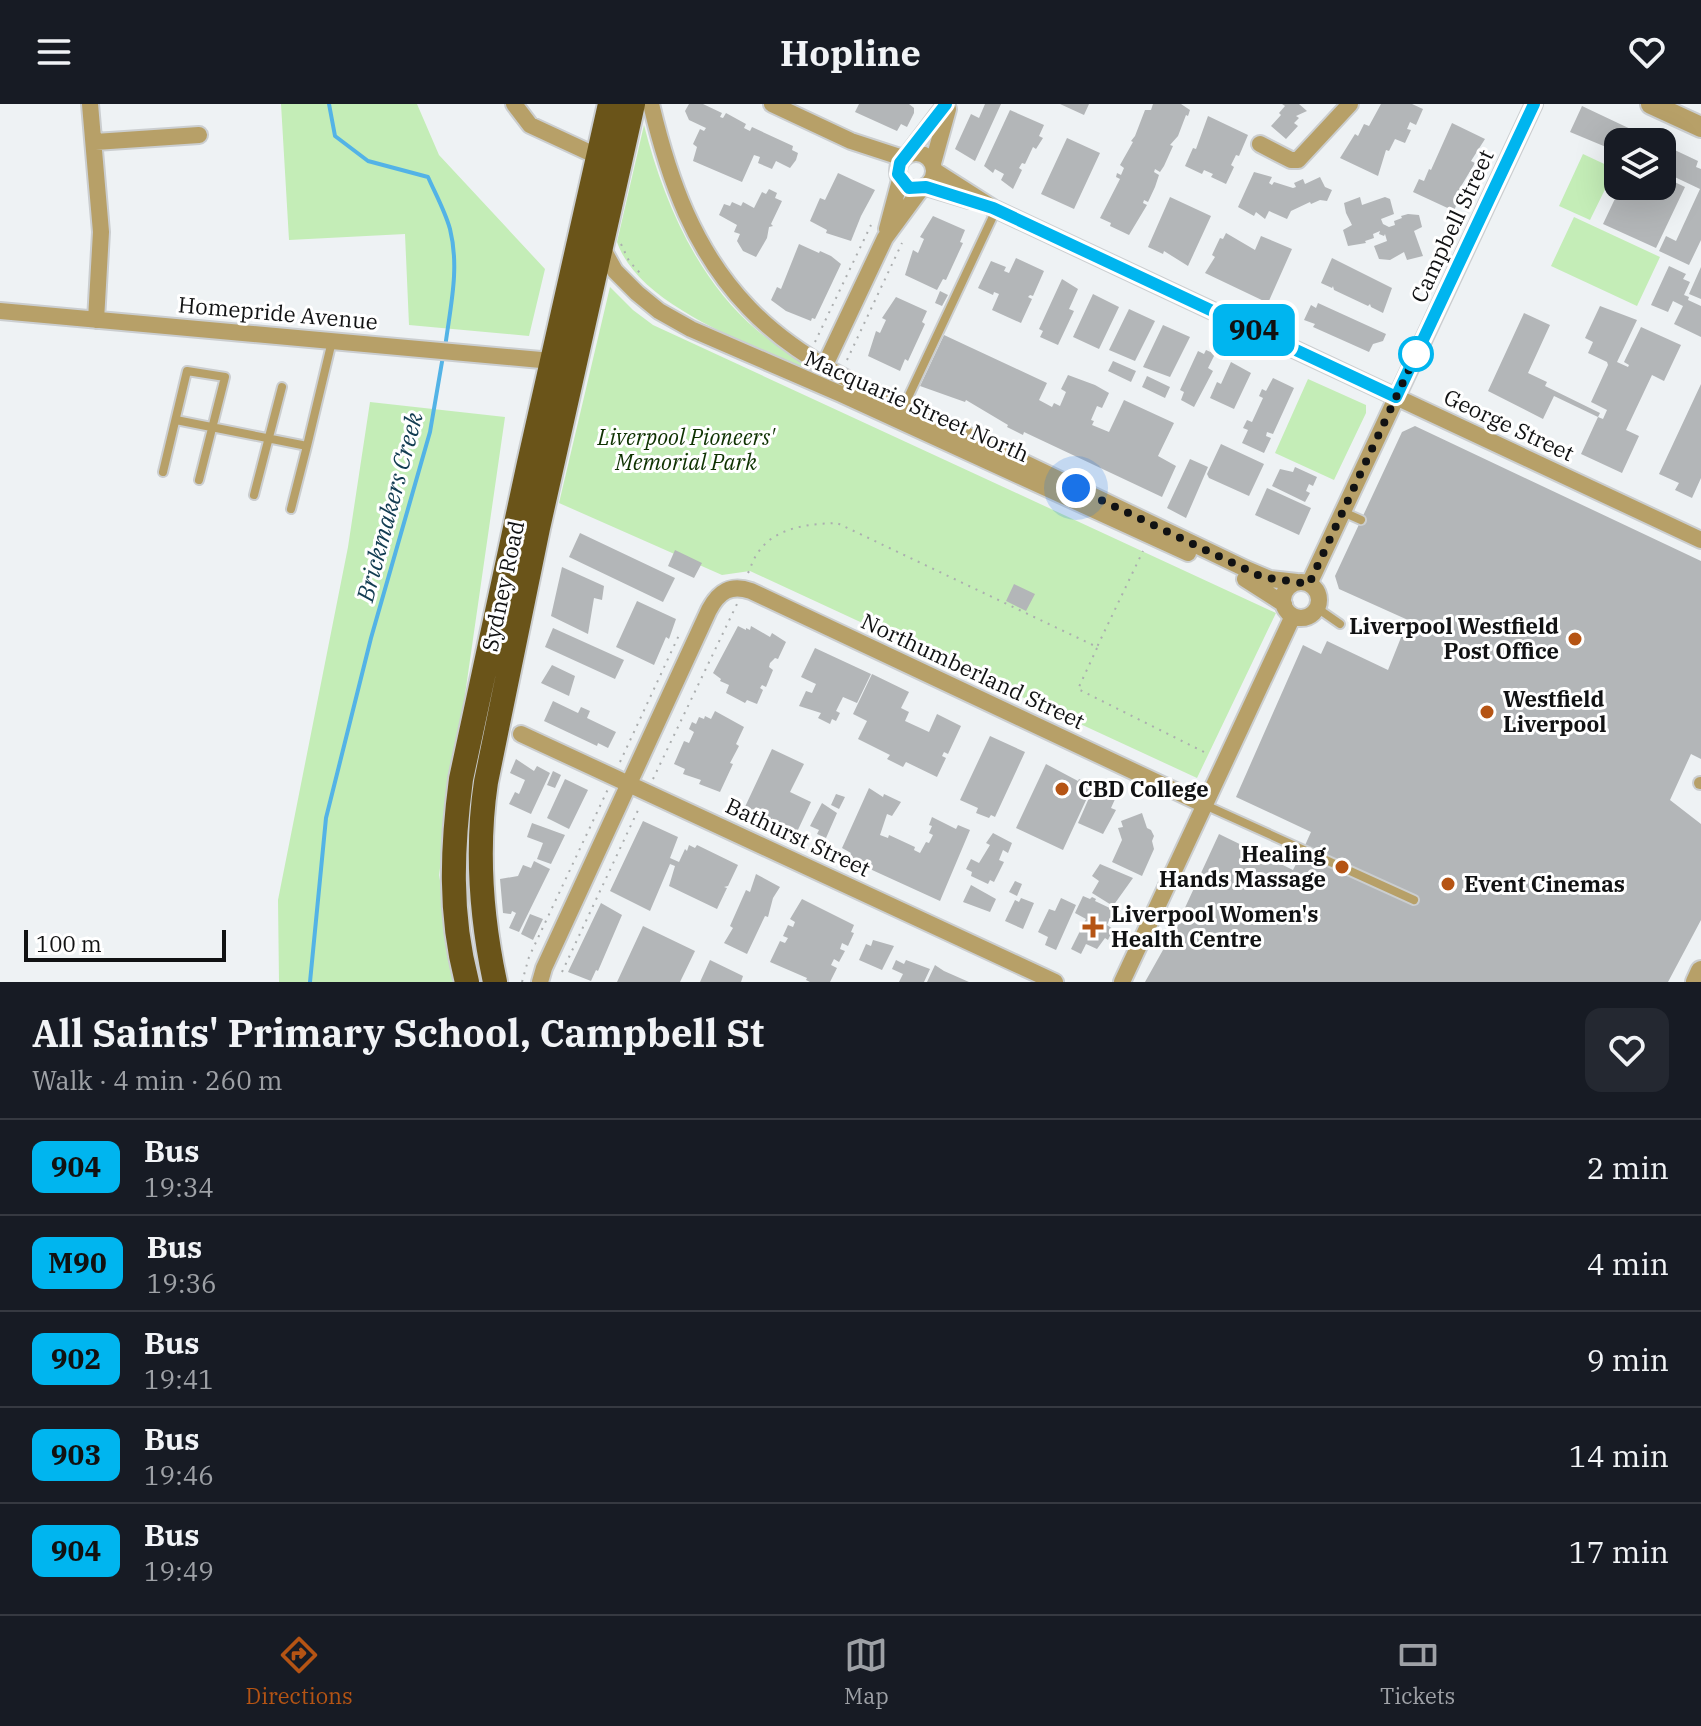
<!DOCTYPE html>
<meta charset="utf-8">
<style>
body{margin:0;font-family:"IBM Plex Serif",serif;background:#242831;color:#f1f3f6;height:100vh;display:flex;flex-direction:column;font-size:30px;white-space:nowrap}
*{box-sizing:border-box;margin:0}
p{font-size:26px;color:#9ea1a6}
.icon{flex:none;width:44px;height:44px;fill:none;stroke:currentColor;stroke-width:2;stroke-linecap:round;stroke-linejoin:round}
.map{position:relative;height:878px;overflow:hidden}
.drawer{display:flex;flex-direction:column;background:#171b24;flex:1}
.drawer>*{flex:none}
.badge{padding:0 16px;border-radius:12px;font-size:28px;line-height:52px}
.buttons{position:absolute;left:1604px;top:24px;display:grid;gap:16px}
.buttons a{display:grid;place-items:center;width:72px;height:72px;border-radius:16px;background:#171b24;box-shadow:0 8px 32px #0002;font-size:40px}
.scale{position:absolute;left:24px;bottom:20px;width:202px;box-sizing:border-box;padding-left:8px;border:4px solid #111213;border-top:0;font-size:22px;line-height:28px;white-space:nowrap;color:#111213;-webkit-text-stroke:6px #fff;paint-order:stroke}
.you{position:absolute;width:40px;height:40px;margin:-20px;border:6px solid #fff;border-radius:50%;background:#1a73e8;box-shadow:0 0 0 12px #1a73e833}
.map>.badge{position:absolute;translate:-50% -50%;box-shadow:0 0 0 4px #fff}
.round{display:grid;place-items:center;flex:none;width:84px;height:84px;border-radius:16px;background:#242831}
.head{display:flex;align-items:center;justify-content:space-between;height:136px;padding:0 32px}
h1{font-size:38px;font-weight:700;line-height:60px}
ul{padding:0;list-style:none}
li{display:flex;align-items:center;gap:24px;height:96px;padding:0 32px;border-top:2px solid #363941}
li div{flex:1}
li b{display:block;font-size:30px}
li em{font-style:normal}
li .badge{min-width:88px;font-weight:700;text-align:center}
header{display:flex;justify-content:space-between;align-items:center;height:104px;padding:0 32px;background:#171b24;font-size:36px;font-weight:700}
.menu{display:flex;justify-content:space-around;align-items:center;height:112px;border-top:2px solid #363941;background:#171b24;font-size:22px;color:#9ea1a6}
.menu a{display:grid;justify-items:center;gap:4px}
.menu .selected{color:#b55414}
.map>svg:first-child{display:block}
</style>
<header><svg class="icon" aria-label="menu" viewBox="0 0 24 24"><path d="M4 6h16M4 12h16M4 18h16"/></svg>Hopline<svg class="icon" aria-label="heart" viewBox="0 0 24 24"><path d="M12 20l-8-8c-3-5 5-10 8-4 3-6 11-1 8 4z"/></svg></header>
<div class="map">
<svg width="1701" height="878" viewBox="0 0 1701 878">
<rect width="100%" height="100%" fill="#eef2f4"/>
<path fill="#c4edb7" d="M281 0H417L439 51 545 165 529 232 409 221 405 130 289 136Z
M644 21C663 96 697 176 758 227 774 240 792 251 809 263L807 267C749 239 639 202 617 138Z
M1583 50 1615 65 1590 116 1559 102Z
M1574 113 1660 153 1637 202 1551 162Z
M610 183 633 206 653 221 1276 509 1197 674 750 467 722 471 559 399Z
M1308 275 1366 301V309L1334 376 1275 349Z
M370 298 505 313 439 771 458 878H279L278 796 348 443Z"/>
<g fill="none" stroke-linecap="round" stroke-linejoin="round">
<path stroke="#53b3e6" stroke-width="4" d="M329 0 335 32 368 57 428 73C435 89 445 107 450 125 460 165 450 204 445 244
M310 878 326 714 371 534 430 328 443 252"/>
</g>
<path fill="#b3b6b8" d="M703 0 722 9 720 13 723 14 726 9 746 20 744 24 750 27 752 23 793 42 792 46 798 49 796 56 790 64 776 57 772 65 758 59 760 53 754 51 742 78 693 57 697 43 693 40 700 25 704 27 706 24 689 16 685 7 689 0Z
M859 0H909L914 4V9L907 23 901 20 897 27 855 8Z
M985 0H1001L975 57 955 45 971 10 979 14Z
M1060 0H1089L1084 11Z
M1153 0H1181L1190 6 1188 12 1186 11 1178 32 1170 41 1173 42 1164 62 1160 68 1155 65 1154 68 1159 71 1155 83 1148 98 1144 96 1143 99 1147 101 1129 131 1110 122 1111 119 1100 114 1120 75 1116 73 1117 69 1121 71 1124 64 1120 61 1133 38 1131 37 1135 32 1145 6H1151Z
M1282 0H1299L1307 7 1296 12 1299 14 1294 19 1298 22 1286 35 1271 22 1281 11 1279 9 1285 2Z
M1381 0H1412L1423 5 1416 21 1410 18 1407 25 1411 26 1405 39 1395 35 1389 47 1386 46 1378 72 1340 54 1355 30 1358 32 1364 20 1369 22Z
M1582 2 1658 38H1618V48L1570 28Z
M1010 6 1044 21 1039 32 1043 34 1036 45 1033 43 1025 60 1022 59 1019 64 1022 66 1013 85 1001 76 1004 70 995 65 993 69 984 62Z
M1208 12 1248 31 1239 52 1236 51 1231 61 1234 63 1226 80 1211 73 1213 70 1204 66 1202 70 1185 62 1193 44 1196 45Z
M1452 19 1485 35 1471 57 1475 59 1460 84 1461 89 1454 107 1413 88 1419 75 1424 77 1429 65 1431 66Z
M1067 34 1100 49 1074 105 1041 90Z
M1662 40 1698 57 1696 63 1701 65V136L1689 161 1659 147 1666 132 1676 137 1700 85 1662 67Z
M1254 68 1272 73 1269 79 1272 81 1274 78 1293 84 1296 83 1294 79 1303 75 1305 80 1320 73 1325 83 1332 86 1327 97 1320 96 1311 100 1310 98 1291 107 1287 115 1269 107 1265 115 1256 108 1254 112 1238 103Z
M838 69 875 86 861 112 851 137 826 129 827 126 810 117 820 94 825 96Z
M1662 72 1685 83 1656 144 1603 120 1621 82H1662Z
M769 85 777 89 775 94 782 97 771 120 773 122 769 123 767 134 756 153 743 147 737 137 740 130 734 128 737 121 719 111 724 100 730 102 732 98 741 102 743 98 754 104 762 88 766 90Z
M1170 93 1211 112 1188 162 1164 147 1163 150 1148 143Z
M1360 93 1362 101 1385 93 1390 95 1394 110 1381 115 1383 120 1389 123 1395 121 1394 117 1402 114 1401 112 1408 110 1419 111 1422 123 1414 127 1423 152 1407 156 1404 148 1390 156 1379 155 1374 142 1387 137 1385 130 1384 132 1379 130 1380 127 1373 130 1374 134 1365 137 1366 139 1348 142 1343 126 1352 121 1346 109 1344 99Z
M933 112 965 126 960 138 963 139 946 176 943 175 937 186 905 171 913 146 918 149 924 135 920 133Z
M1226 129 1255 146 1261 132 1292 145 1268 199 1205 169 1215 153 1212 151 1220 134 1223 135Z
M799 140 819 149 820 147 831 152 841 160 815 215 812 214 811 217 786 207 771 196 777 183 781 185Z
M1016 154 1044 167 1033 192 1030 191 1028 193 1032 195 1021 219 992 206 999 190 994 188 993 191 978 184 991 157 1006 163 1004 167 1009 169Z
M1332 154 1392 184 1383 209 1371 203 1370 200 1368 202 1334 186 1333 182 1332 184 1321 179Z
M1669 162 1686 170 1683 175 1690 178 1684 191 1689 193 1688 196 1701 202V233L1674 220 1683 202 1673 197 1668 208 1651 201Z
M1701 163V195L1689 190Z
M1062 175 1078 185 1069 205 1074 207 1058 241 1040 233 1043 227 1039 225Z
M940 187 948 191 942 202 935 199Z
M1093 190 1119 203 1099 245 1073 233Z
M896 193 927 207 922 218 925 220 908 257 905 255 900 267 868 252 876 227 880 229 886 216 882 214Z
M1318 199 1386 230 1383 237 1373 240 1369 248 1313 223 1315 220 1304 216 1311 201 1316 204Z
M1600 202 1637 216 1617 258 1628 263 1629 261 1624 258 1641 223 1681 241 1664 277 1652 271 1626 326 1639 332 1622 369 1581 350 1598 313 1603 315 1607 306 1591 298 1608 261 1607 258 1588 249 1593 238 1585 234Z
M1129 205 1155 217 1135 257 1109 246Z
M1524 209 1550 221 1528 269 1547 278 1545 282 1600 309 1598 313 1554 292 1543 315 1488 287Z
M1163 221 1190 233 1170 273 1143 263Z
M944 231 1047 279 1039 296 1052 303 1054 299 1060 302 1066 288 1061 285 1068 271 1095 281 1109 289 1102 304 1097 302 1091 316 1094 317 1092 321 1109 328 1124 296 1174 319 1158 352 1176 362 1162 393 1024 328 1023 331 1007 323 1008 321 966 296 965 298 920 282Z
M1206 246 1215 250 1208 264 1213 267 1194 303 1181 296 1184 288 1180 286 1198 247 1204 250Z
M1113 257 1136 267 1131 278 1108 267Z
M1231 258 1251 269 1234 305 1210 294 1217 278 1221 280Z
M1147 272 1170 283 1165 294 1142 283Z
M1273 274 1294 284 1273 330 1267 328 1266 332 1271 334 1264 349 1242 339 1248 326 1243 324 1247 316 1252 318 1263 294 1259 292 1262 285 1266 287Z
M1701 280V374L1692 394 1675 386 1679 379 1659 370Z
M1415 322 1701 457V655L1691 650 1670 696 1701 720V816L1668 878H1145L1177 821 1219 730 1293 766 1302 748 1311 728 1236 693 1303 541 1321 550 1327 537 1388 566 1408 516 1339 485 1335 472 1402 328Z
M1221 340 1264 360 1249 392 1209 374 1207 370Z
M1190 355 1208 363 1186 414 1167 404Z
M1295 363 1317 373 1313 382 1309 380 1306 387 1310 389 1305 398 1272 382 1280 365 1293 368Z
M1267 384 1311 404 1299 431 1255 411Z
M580 429 675 474 663 498 569 453Z
M675 446 702 459 694 474 668 462Z
M562 463 604 482 602 496 594 494 588 530 551 512Z
M1014 480 1035 490 1026 507 1006 497Z
M637 497 676 515 669 535 666 533 654 561 616 543Z
M738 522 746 526V524L750 526 751 522 770 533 772 529 786 538 778 555 775 554 770 559 769 563 773 566 766 583 762 581 760 584 763 586 757 600 747 596 745 599 726 589 729 581 720 577 721 575 713 569Z
M553 524 624 556 615 575 545 543Z
M815 544 871 570 857 599 843 593 836 607 840 609 836 617 832 615 830 620 818 614 821 609 799 602 806 587 812 589 816 580 801 573Z
M552 561 575 572 569 592 541 579Z
M872 570 909 588 901 604 909 608 905 617 929 628 937 610 961 622 948 650 944 648 942 652 946 654 937 673 906 658 903 663 887 655 890 651 858 635 867 617 853 610Z
M553 597 578 609 581 603 590 607 587 614 616 628 608 644 598 639 597 642 544 617Z
M715 607 744 623 736 640 739 642 730 659 733 660 720 688 699 680 701 676 683 670 685 665 674 660 684 637 689 639 694 628 689 625 692 618 696 620 699 613 704 615 705 612 711 615Z
M990 632 1025 648 995 713 991 711 989 714 976 709 978 704 960 696Z
M772 645 804 660 790 688 811 698 796 730 744 705Z
M516 655 534 667 537 662 550 669 531 710 509 700 515 688 519 690 525 676 510 669Z
M1046 660 1078 677 1079 675 1093 681 1063 746 1016 724Z
M553 667 561 671 555 684 547 681Z
M565 675 588 686 569 725 547 714Z
M869 684 883 693 884 690 901 698 892 712 887 710 880 731 888 734 889 731 915 743 914 746 920 749 926 738 929 739 933 731 929 729 932 722 929 721 932 713 956 725 958 721 970 726 940 797 848 755 851 749 842 744Z
M1100 685 1116 693 1111 704 1116 706 1103 730 1078 719 1089 694 1094 696Z
M836 690 845 693 839 705 831 701Z
M822 699 837 709 826 734 817 730 819 726 810 722Z
M1142 709 1147 724 1151 726 1154 732 1152 737 1154 745 1142 772 1112 758 1122 736 1118 724 1123 723 1121 717Z
M643 717 678 733 670 754 679 758 685 745 687 747 689 741 695 744 697 741 738 761 728 782 724 783 727 784 717 805 669 782 675 762 670 760 650 807 610 787Z
M532 719 565 731 551 760 537 755 543 739 527 733Z
M993 729 1012 739 1008 749 1003 746 999 756 1004 758 994 778 990 776 988 780 971 772 972 768 966 765 971 755 979 759 990 741 986 739Z
M534 757 550 765 519 828 509 824 516 809 512 807 511 810 503 809 500 775 518 772 523 761 531 764Z
M1100 760 1133 774 1113 802 1092 789 1099 777 1092 772Z
M756 770 780 783 773 794 768 813 765 812 747 850 724 839 733 824 730 822 746 786 750 788Z
M1015 777 1022 780 1017 792 1009 788Z
M971 781 996 795 990 808 963 798Z
M1083 792 1090 795 1092 793 1096 795 1095 797 1114 806 1107 821 1113 825 1108 836 1105 834 1097 845 1086 840 1081 850 1071 845 1086 815 1075 809Z
M1021 794 1034 799 1023 825 1005 817 1015 796 1019 798Z
M1061 794 1076 801 1056 846 1045 841 1048 833 1038 828 1049 805 1055 807Z
M802 795 854 821 851 828 854 829 848 842 842 839 840 845 845 847 839 858 834 855 831 861 837 864 830 878H810L806 876 807 874 770 858 780 837 785 839 788 834 783 832 788 821 793 823 795 818 790 815Z
M601 799 622 811 598 867 596 866 591 877 568 868Z
M530 810 543 815 533 836 521 830Z
M643 822 695 847 680 878H617Z
M873 836 894 842 882 866 859 856 866 840 871 842Z
M710 856 743 872 741 878H700Z
M896 856 904 860 906 856 930 865 924 878H899L903 870 892 865Z
M935 861 944 867 969 878H927Z"/>
<g fill="none" stroke-linecap="round" stroke-linejoin="round">
<defs>
<path id="service" d="M903 304 996 106
M176 316 307 342 332 237
M163 368 187 267 225 273 199 376
M254 391 282 283
M291 405 307 342
M1343 408 1361 416
M1317 504 1340 520
M1205 701 1414 796"/>
<path id="pedestrian" d="M1700 679H1701"/>
<path id="minor" d="M90 0 101 128 96 216
M514 0 530 21 599 53
M651 0C669 76 694 147 749 204 806 264 889 295 962 329 1057 375 1152 419 1246 465L1270 475 1297 478
M772 0 851 37 903 54
M95 38 199 31
M1260 40 1291 56H1298L1350 0
M898 67a18 18 0 1 1 36 0a18 18 0 1 1-36 0Z
M908 50 946 0
M933 59 948 5
M935 67 993 104 1701 436
M926 83 969 96
M887 125 900 76
M600 140 615 167 637 189 659 207 691 225 841 290 1188 449
M0 207 552 257
M825 261 885 134 921 85
M1245 475 1284 500
M1283 496a18 18 0 1 1 36 0a18 18 0 1 1-36 0Z
M1309 480 1534 0
M521 630 1055 878
M540 878 544 864 709 506C719 487 731 480 751 487L1205 701
M1122 878 1293 512"/>
<path id="tertiary" d="M1651 0 1701 23
M1696 878 1701 867"/>
<path id="trunk" d="M467 878C449 810 452 743 461 675L529 359 610 0
M495 878C481 812 476 745 486 678L538 424 633 0"/>
</defs>
<use href="#service" stroke="#cbced0" stroke-width="12"/>
<use href="#pedestrian" stroke="#cbced0" stroke-width="16"/>
<use href="#minor" stroke="#cbced0" stroke-width="20"/>
<use href="#tertiary" stroke="#cbced0" stroke-width="24"/>
<use href="#trunk" stroke="#cbced0" stroke-width="28"/>
<path stroke="#abaeaf" stroke-width="2" stroke-dasharray="2 6" stroke-linecap="butt" d="M621 140 629 157 640 169
M815 238 871 121
M847 256 902 139
M748 469C751 464 752 457 756 452 772 423 808 420 837 419L1097 543 1143 447
M1097 544 1078 585 1208 650
M620 658 680 529
M653 675 737 500
M562 868 640 702
M522 878 529 853 608 685"/>
<use href="#service" stroke="#b7a068" stroke-width="8"/>
<use href="#pedestrian" stroke="#b7a068" stroke-width="12"/>
<use href="#minor" stroke="#b7a068" stroke-width="16"/>
<use href="#tertiary" stroke="#b7a068" stroke-width="20"/>
<use href="#trunk" stroke="#6a5419" stroke-width="24"/>
</g>
<g fill="none" stroke-linecap="round" stroke-linejoin="round">
<defs>
<path id="line" d="M946 0 900 59 898 70 909 84 926 83 993 104 1396 293 1534 0"/>
</defs>
<use href="#line" stroke="#fff" stroke-width="18"/>
<use href="#line" stroke="#00b5ef" stroke-width="12"/>
<path stroke="#111213" stroke-width="8" stroke-dasharray="0 14.4" d="M1076 384 1262 473 1309 480 1419 244 1416 250"/>
</g>
<circle fill="#fff" stroke="#00b5ef" stroke-width="4" cx="1416" cy="250" r="16"/>
<g fill="#b55414" stroke="#fff" stroke-width="3">
<circle cx="1575" cy="535" r="8"/>
<circle cx="1487" cy="608" r="8"/>
<circle cx="1062" cy="685" r="8"/>
<circle cx="1342" cy="763" r="8"/>
<circle cx="1448" cy="780" r="8"/>
<path d="M1089 811h8v8h8v8h-8v8h-8v-8h-8v-8h8z"/>
</g>
<g text-anchor="middle" stroke-width="6" stroke-linejoin="round" paint-order="stroke">
<g font-size="22" fill="#111213" stroke="#fff">
<text transform="translate(1452 122) rotate(-65)" y="8">Campbell Street</text>
<text transform="translate(278 209) rotate(5)" y="8">Homepride Avenue</text>
<text transform="translate(917 302) rotate(24)" y="8">Macquarie Street North</text>
<text transform="translate(1509 321) rotate(25)" y="8">George Street</text>
<text transform="translate(503 482) rotate(-78)" y="8">Sydney Road</text>
<text transform="translate(973 567) rotate(25)" y="8">Northumberland Street</text>
<text transform="translate(798 733) rotate(25)" y="8">Bathurst Street</text>
</g>
<g font-size="22" font-style="italic" fill="#0e3200" stroke="#fff">
<text x="686" y="341">Liverpool Pioneers'<tspan x="686" dy="25">Memorial Park</tspan></text>
</g>
<g font-size="22" font-weight="bold" fill="#111213" stroke="#fff" text-anchor="start">
<text x="1559" y="530" text-anchor="end">Liverpool Westfield<tspan x="1559" dy="25">Post Office</tspan></text>
<text x="1503" y="603">Westfield<tspan x="1503" dy="25">Liverpool</tspan></text>
<text x="1078" y="693">CBD College</text>
<text x="1326" y="758" text-anchor="end">Healing<tspan x="1326" dy="25">Hands Massage</tspan></text>
<text x="1464" y="788">Event Cinemas</text>
<text x="1111" y="818">Liverpool Women's<tspan x="1111" dy="25">Health Centre</tspan></text>
</g>
<g font-size="24" font-style="italic" fill="#123c51" stroke="#fff">
<text transform="translate(390 403) rotate(-75)" y="8">Brickmakers Creek</text>
</g>
</g>
</svg>
<div class="buttons">
<a><svg class="icon" aria-label="layers" viewBox="0 0 24 24"><path d="M12 4l9 5-9 5-9-5zM3 14l9 5 9-5"/></svg></a>
</div>
<div class="scale">100 m</div>
<div class="you" style="left:1076px;top:384px"></div>
<b class="badge" style="left:1254px;top:226px;background:#00b5ef;color:#111">904</b>
</div>
<section class="drawer">
<div class="head"><div><h1>All Saints' Primary School, Campbell St</h1><p>Walk · 4 min · 260 m</p></div><a class="round"><svg class="icon" aria-label="heart" viewBox="0 0 24 24"><path d="M12 20l-8-8c-3-5 5-10 8-4 3-6 11-1 8 4z"/></svg></a></div>
<ul>
<li><span class="badge" style="background:#00b5ef;color:#111">904</span><div><b>Bus</b><p>19:34</p></div><em>2 min</em></li>
<li><span class="badge" style="background:#00b5ef;color:#111">M90</span><div><b>Bus</b><p>19:36</p></div><em>4 min</em></li>
<li><span class="badge" style="background:#00b5ef;color:#111">902</span><div><b>Bus</b><p>19:41</p></div><em>9 min</em></li>
<li><span class="badge" style="background:#00b5ef;color:#111">903</span><div><b>Bus</b><p>19:46</p></div><em>14 min</em></li>
<li><span class="badge" style="background:#00b5ef;color:#111">904</span><div><b>Bus</b><p>19:49</p></div><em>17 min</em></li>
</ul>
</section>
<nav class="menu">
<a class="selected"><svg class="icon" aria-label="directions" viewBox="0 0 24 24"><path d="M12 3l9 9-9 9-9-9zM9 14v-3h6M13 9l2 2-2 2"/></svg>Directions</a>
<a><svg class="icon" aria-label="map" viewBox="0 0 24 24"><path d="M3 6l6-2 6 2 6-2v14l-6 2-6-2-6 2zM9 4v14M15 6v14"/></svg>Map</a>
<a><svg class="icon" aria-label="tickets" viewBox="0 0 24 24"><path d="M3 7h18v10H3zM15 7v10"/></svg>Tickets</a>
</nav>
